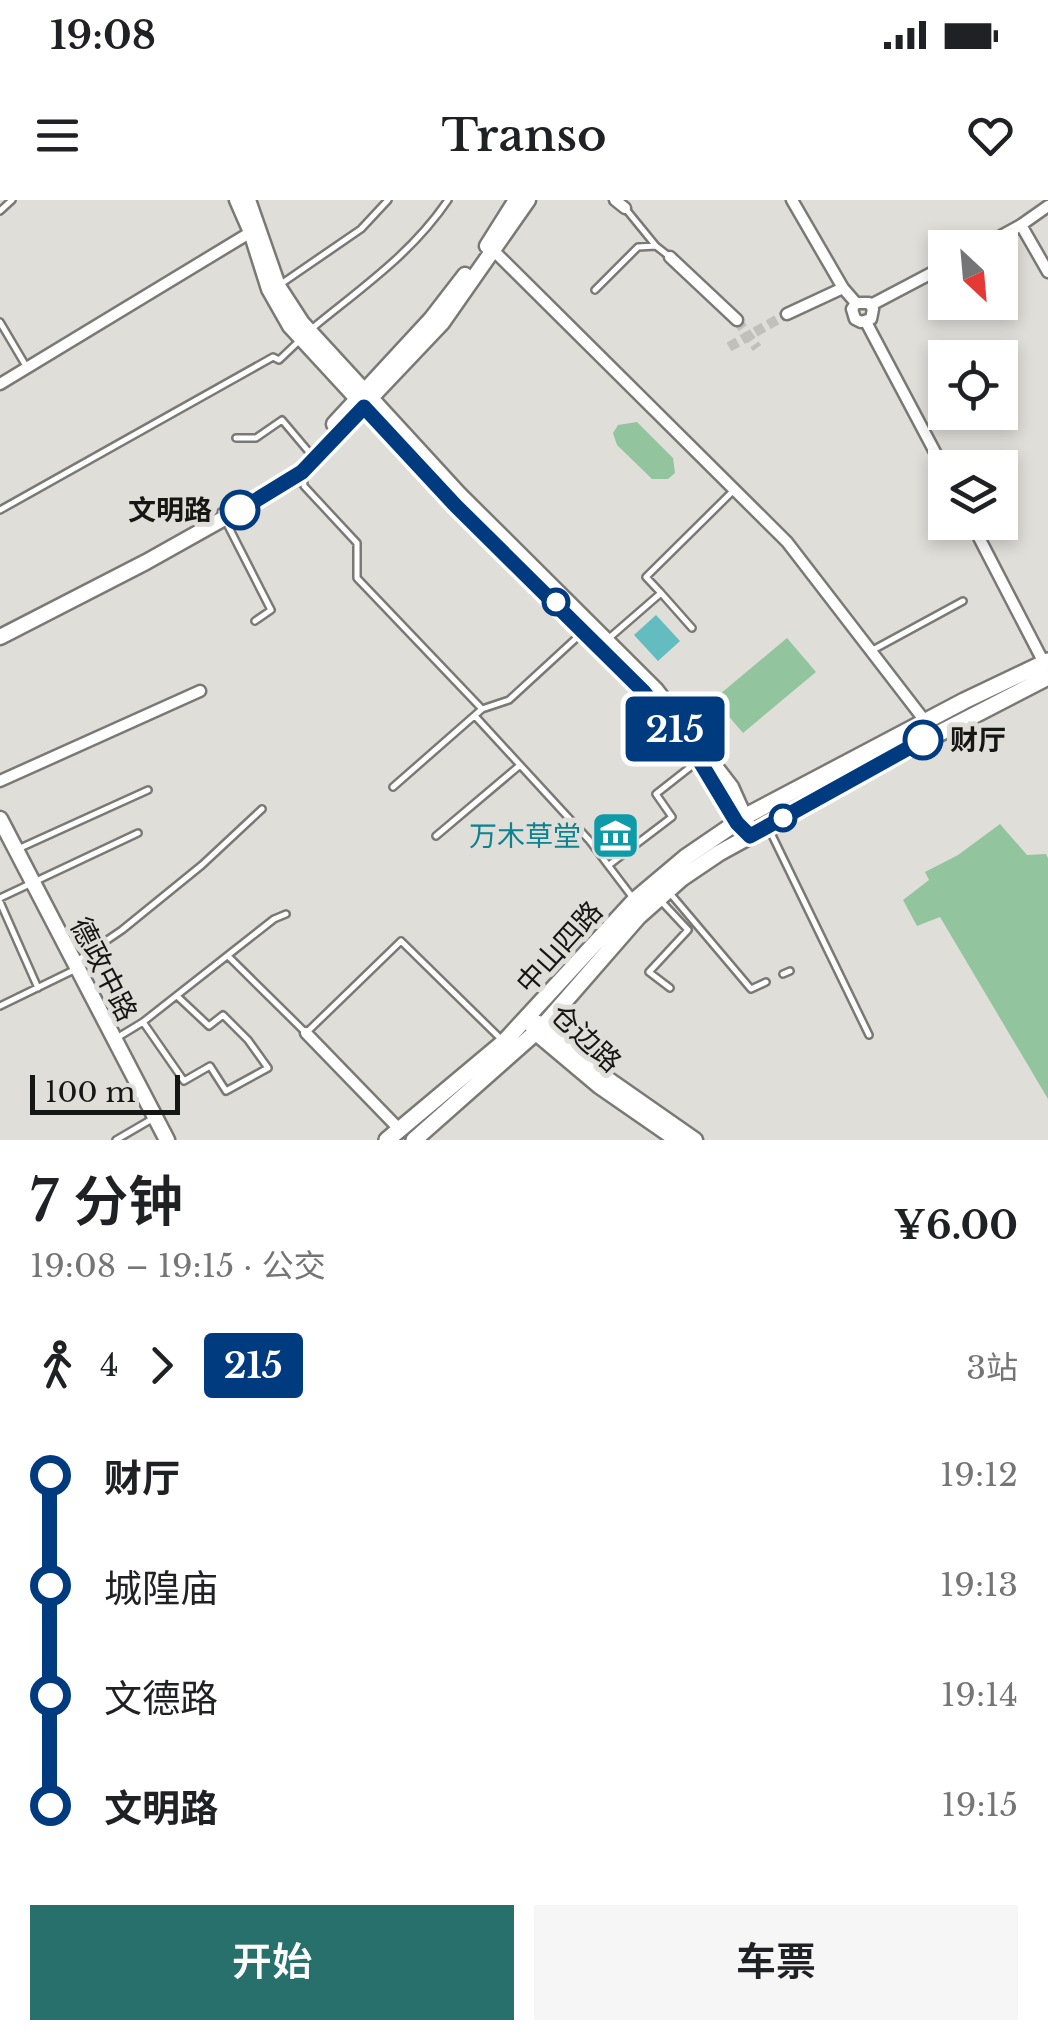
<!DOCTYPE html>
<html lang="zh">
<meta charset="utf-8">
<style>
body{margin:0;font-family:"Libre Baskerville","Noto Sans SC",serif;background:#f6f6f6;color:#202124;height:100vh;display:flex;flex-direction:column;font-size:38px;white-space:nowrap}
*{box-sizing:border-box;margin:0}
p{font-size:32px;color:#757577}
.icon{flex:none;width:55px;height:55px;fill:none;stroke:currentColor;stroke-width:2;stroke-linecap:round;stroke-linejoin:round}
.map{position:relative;height:940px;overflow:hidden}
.panel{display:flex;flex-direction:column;background:#fff;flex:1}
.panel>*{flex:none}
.badge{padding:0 20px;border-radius:8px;font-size:35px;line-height:65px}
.needle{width:65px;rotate:154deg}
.tools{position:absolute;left:928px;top:30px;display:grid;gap:20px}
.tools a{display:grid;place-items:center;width:90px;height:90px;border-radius:0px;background:#fff;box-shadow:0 5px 15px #0003;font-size:50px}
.scale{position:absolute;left:30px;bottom:25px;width:150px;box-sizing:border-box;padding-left:10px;border:5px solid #161614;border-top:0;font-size:28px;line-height:35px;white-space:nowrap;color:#161614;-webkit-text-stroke:8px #e0ded9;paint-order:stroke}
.map>.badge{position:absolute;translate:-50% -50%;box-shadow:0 0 0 5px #fff}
.legs{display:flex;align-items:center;gap:15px;height:110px;padding:0 30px;font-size:32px}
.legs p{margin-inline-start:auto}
.headline{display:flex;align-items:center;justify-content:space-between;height:170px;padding:0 30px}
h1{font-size:55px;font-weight:600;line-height:75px}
.primary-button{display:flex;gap:20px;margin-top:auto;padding:20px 30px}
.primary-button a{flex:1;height:115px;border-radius:0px;background:#27706c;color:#fff;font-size:40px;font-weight:600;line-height:115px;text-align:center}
.primary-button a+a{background:#f6f6f6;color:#202124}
ul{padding:0 30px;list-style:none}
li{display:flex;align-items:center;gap:35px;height:110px;font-size:38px}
li i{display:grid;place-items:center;width:15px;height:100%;margin:0 12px;background:currentColor}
li i::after{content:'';width:25px;height:25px;margin:-12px;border:8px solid;border-radius:50%;background:#fff}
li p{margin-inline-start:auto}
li:first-child i{background:linear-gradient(#0000 50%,currentColor 0)}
li:last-child i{background:linear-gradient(currentColor 50%,#0000 0)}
.status{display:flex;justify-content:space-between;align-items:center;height:70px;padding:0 50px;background:#fff;direction:ltr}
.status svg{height:28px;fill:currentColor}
header{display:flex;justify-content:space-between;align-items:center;height:130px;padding:0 30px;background:#fff;font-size:45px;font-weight:600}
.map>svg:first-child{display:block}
</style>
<div class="status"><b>19:08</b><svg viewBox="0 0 49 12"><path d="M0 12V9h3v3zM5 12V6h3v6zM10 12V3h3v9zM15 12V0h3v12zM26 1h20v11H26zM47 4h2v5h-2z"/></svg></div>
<header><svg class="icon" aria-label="menu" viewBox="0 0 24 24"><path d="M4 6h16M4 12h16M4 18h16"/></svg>Transo<svg class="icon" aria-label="heart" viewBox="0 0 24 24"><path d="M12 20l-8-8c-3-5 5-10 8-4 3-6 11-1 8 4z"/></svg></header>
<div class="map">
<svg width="1048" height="940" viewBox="0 0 1048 940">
<rect width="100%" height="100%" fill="#e0ded9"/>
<path fill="#92c59e" d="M637 222 673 258 675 273 668 279H652L617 245 613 233 618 225Z
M787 438 816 472 743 533 714 499Z
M1000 624 1027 655 1046 654 1048 658V899L940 717 917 726 903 700 929 680 925 672 958 655Z"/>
<path fill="#62bcc0" d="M656 415 680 441 658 461 634 435Z"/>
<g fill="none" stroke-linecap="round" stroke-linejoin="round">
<path stroke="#c2c0bb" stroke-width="10" stroke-dasharray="10 5" stroke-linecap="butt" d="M737 120 757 148
M729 147 787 114"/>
<defs>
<path id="lane" d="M625 8 656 46 670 57
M0 11 12 0
M281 84 361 29 388 0
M595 90 638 47 656 46
M0 122 26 166
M315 126C364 86 412 53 448 0
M236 238H256L282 220 309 252
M303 274 304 286 357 343V378L482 509
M0 310 273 157 279 160 299 141
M221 312 271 410 255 421
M661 393 646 377 734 290
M608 439 661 393 692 428
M871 451 963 401
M475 516 589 640 633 698
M393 587 482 509 509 500 583 432
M769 629 869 835
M436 636 519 566
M18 649 148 590
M609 665 672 617 656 594 698 561
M669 692 751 789 766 782
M0 698 138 633
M660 700 688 730 649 772 670 788
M0 702 38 788
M228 756 306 833 401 741 502 840
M75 762 122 730 202 665 262 609
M783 774 790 771
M0 806 76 769
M143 822 184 881 210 866 226 891 268 868 248 840 223 815 209 826 177 796
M115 839 143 822 274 719 286 714
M116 940 152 919"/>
<path id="street" d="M615 0 625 8
M792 0 843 88 856 103 852 109 855 119 861 122 871 119 873 109 869 103H856
M1021 25 1048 72
M491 48 787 342 925 521
M979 48 1021 25 1048 6
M670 57 737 120
M871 105 945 66
M787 114 843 88
M866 122 945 271
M0 184 251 32
M971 322 1044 463
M0 581 200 491
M306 833 400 930"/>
<path id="secondary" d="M237 0 251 32 269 89 290 126 456 306 643 491 699 560 737 623 750 636
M248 0 278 86 302 123 458 293 656 490 731 587 748 625
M487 46 516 0
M334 224 431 119 465 75
M0 437 146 362 294 279 442 123 528 0
M0 619 167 940
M533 821 544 825 599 873 695 940
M531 824 536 833 599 886 677 940"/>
<path id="primary" d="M387 940 504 842 635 700 686 657 746 616 964 501 1048 461
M414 940 544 825 638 717 682 678 719 653 903 552 1048 477"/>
</defs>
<use href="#lane" stroke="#7a7975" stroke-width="10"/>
<use href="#street" stroke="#7a7975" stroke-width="15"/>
<use href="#secondary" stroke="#7a7975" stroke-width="19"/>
<use href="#primary" stroke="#7a7975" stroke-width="20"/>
<use href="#lane" stroke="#fff" stroke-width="5"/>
<use href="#street" stroke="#fff" stroke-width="10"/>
<use href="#secondary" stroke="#fff" stroke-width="14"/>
<use href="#primary" stroke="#fff" stroke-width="15"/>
</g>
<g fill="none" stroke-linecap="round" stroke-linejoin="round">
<defs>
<path id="line-1" d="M240 310 302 272 364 207 456 306 643 491 699 560 737 623 750 636 923 540"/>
</defs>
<use href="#line-1" stroke="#fff" stroke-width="22"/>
<use href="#line-1" stroke="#003b80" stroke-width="15"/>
</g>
<defs>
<symbol id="museum-square" viewBox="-11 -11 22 22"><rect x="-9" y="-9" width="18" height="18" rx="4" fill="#0f9aa8" stroke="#e0ded9"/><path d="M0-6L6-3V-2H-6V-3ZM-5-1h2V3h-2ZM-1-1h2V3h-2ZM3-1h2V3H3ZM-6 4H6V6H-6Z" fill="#fff"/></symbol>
</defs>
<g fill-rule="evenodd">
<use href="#museum-square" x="588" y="608" width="55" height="55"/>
</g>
<g fill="#fff" stroke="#003b80" stroke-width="5">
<circle cx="240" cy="310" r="18"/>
<circle cx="556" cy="402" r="12"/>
<circle cx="923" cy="540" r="18"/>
<circle cx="783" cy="618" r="12"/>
</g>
<g text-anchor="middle" stroke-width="10" stroke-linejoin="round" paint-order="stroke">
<g font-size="28" font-weight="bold" fill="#161614" stroke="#e0ded9" text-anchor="end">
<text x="212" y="320">文明路</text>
<text x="950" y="550" text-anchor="start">财厅</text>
</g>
<g font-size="28" fill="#0d838f" stroke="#e0ded9" text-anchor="end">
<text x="581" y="646">万木草堂</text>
</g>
<g font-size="28" fill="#161614" stroke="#e0ded9">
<text transform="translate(559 747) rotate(-48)" y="10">中山四路</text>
<text transform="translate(104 769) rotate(63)" y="10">德政中路</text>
<text transform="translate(586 838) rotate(43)" y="10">仓边路</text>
</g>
</g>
</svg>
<div class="tools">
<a><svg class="needle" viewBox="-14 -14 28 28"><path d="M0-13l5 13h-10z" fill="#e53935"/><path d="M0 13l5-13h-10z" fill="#757577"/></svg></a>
<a><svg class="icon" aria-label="locate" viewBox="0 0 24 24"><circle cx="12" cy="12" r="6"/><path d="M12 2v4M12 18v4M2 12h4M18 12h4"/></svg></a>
<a><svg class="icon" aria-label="layers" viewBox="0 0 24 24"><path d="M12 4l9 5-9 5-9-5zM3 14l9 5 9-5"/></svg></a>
</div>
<div class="scale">100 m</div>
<b class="badge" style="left:675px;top:529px;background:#003b80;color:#fff">215</b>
</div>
<section class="panel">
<div class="headline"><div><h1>7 分钟</h1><p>19:08 – 19:15 · 公交</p></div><b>¥6.00</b></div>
<div class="legs"><svg class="icon" aria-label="walk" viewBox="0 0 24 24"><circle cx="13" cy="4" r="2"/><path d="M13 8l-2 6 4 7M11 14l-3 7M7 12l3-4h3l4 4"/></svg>4<svg class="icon" aria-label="forward" viewBox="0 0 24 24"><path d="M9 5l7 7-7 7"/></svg><b class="badge" style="background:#003b80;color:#fff">215</b><p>3站</p></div>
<ul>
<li><i style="color:#003b80"></i><b>财厅</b><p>19:12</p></li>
<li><i style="color:#003b80"></i><span>城隍庙</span><p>19:13</p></li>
<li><i style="color:#003b80"></i><span>文德路</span><p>19:14</p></li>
<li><i style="color:#003b80"></i><b>文明路</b><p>19:15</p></li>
</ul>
<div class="primary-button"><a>开始</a><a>车票</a></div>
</section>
